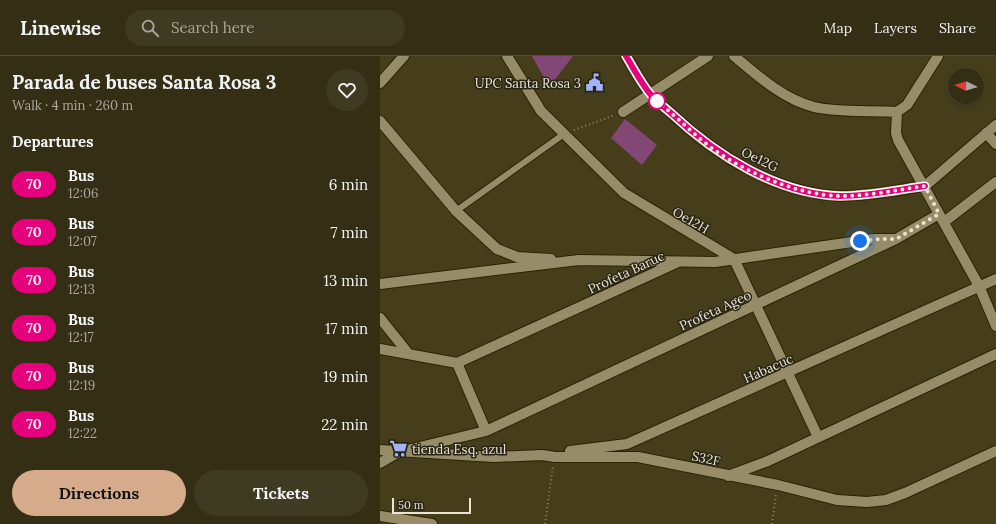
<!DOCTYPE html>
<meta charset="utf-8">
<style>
body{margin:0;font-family:Lora,serif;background:#3f3a22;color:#f1f3f6;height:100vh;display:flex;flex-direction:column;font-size:15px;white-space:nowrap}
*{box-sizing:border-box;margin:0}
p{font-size:13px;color:#a9a8a0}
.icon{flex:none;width:22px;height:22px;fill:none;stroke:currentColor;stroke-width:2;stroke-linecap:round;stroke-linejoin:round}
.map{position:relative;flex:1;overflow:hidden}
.details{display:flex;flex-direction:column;background:#342e14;width:380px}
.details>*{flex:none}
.badge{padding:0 8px;border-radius:13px;font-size:14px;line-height:26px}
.needle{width:26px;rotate:275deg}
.buttons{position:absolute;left:568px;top:12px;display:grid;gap:8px}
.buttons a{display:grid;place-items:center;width:36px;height:36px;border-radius:50%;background:#342e14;box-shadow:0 2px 10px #0003,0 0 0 1px #4e4a34;font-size:20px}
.scale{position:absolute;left:12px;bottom:10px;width:79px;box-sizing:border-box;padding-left:4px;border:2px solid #eae5d2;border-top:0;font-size:11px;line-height:14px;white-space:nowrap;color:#eae5d2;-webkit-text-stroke:3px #282516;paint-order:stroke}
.you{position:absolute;width:20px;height:20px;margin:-10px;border:3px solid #fff;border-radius:50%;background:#1a73e8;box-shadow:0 0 0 6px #1a73e833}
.map>.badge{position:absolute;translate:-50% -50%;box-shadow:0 0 0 2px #fff}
h2{padding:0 12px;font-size:15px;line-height:36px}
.round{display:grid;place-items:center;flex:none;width:42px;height:42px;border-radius:21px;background:#3f3a22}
.overview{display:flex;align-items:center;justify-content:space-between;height:68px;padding:0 12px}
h1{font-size:19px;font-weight:700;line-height:30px}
.primary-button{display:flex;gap:8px;margin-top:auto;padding:8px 12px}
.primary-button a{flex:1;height:46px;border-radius:24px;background:#d6ab8b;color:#111;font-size:16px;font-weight:700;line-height:46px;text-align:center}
.primary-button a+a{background:#3f3a22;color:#f1f3f6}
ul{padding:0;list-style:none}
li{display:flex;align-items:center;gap:12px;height:48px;padding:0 12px}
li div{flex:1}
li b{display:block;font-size:15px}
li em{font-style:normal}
li .badge{min-width:44px;font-weight:700;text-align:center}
header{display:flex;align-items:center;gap:24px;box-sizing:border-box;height:56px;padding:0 20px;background:#342e14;border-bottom:1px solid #4e4a34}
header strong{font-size:19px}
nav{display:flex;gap:22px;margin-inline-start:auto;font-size:14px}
.search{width:280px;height:36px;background:#3f3a22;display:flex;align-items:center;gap:10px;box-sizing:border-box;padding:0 14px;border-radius:22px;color:#a9a8a0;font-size:15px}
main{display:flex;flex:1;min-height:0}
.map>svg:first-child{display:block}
</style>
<header>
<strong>Linewise</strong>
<div class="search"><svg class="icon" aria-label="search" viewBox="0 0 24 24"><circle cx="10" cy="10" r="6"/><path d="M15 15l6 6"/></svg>Search here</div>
<nav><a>Map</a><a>Layers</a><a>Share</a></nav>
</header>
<main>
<section class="details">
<div class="overview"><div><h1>Parada de buses Santa Rosa 3</h1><p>Walk · 4 min · 260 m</p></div><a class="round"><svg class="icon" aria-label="heart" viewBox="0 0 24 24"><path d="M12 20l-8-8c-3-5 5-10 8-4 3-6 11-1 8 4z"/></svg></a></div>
<h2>Departures</h2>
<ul>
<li><span class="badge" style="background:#e6007e;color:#fff">70</span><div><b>Bus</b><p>12:06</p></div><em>6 min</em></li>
<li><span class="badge" style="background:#e6007e;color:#fff">70</span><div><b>Bus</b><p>12:07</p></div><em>7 min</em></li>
<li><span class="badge" style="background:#e6007e;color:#fff">70</span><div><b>Bus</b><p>12:13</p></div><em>13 min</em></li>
<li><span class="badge" style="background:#e6007e;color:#fff">70</span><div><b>Bus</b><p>12:17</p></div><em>17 min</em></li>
<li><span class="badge" style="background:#e6007e;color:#fff">70</span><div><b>Bus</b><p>12:19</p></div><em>19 min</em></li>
<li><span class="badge" style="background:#e6007e;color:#fff">70</span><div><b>Bus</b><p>12:22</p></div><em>22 min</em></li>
</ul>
<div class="primary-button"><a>Directions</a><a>Tickets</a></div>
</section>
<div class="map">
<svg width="616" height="468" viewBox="0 0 616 468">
<rect width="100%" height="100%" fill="#463e1b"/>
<path fill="#824775" d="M152 0H193L169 31Z
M245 63 277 89 262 109 231 82Z"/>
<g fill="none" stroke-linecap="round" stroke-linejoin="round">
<defs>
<path id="lane" d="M76 155 184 78"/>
<path id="street" d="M127 0 161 55 244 137 354 203 438 381
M246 0C254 13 261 27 271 39 276 45 284 51 291 57 335 99 397 138 460 140 488 140 517 134 545 130
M354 0C378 20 403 43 434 51 459 57 491 54 517 56L527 49 558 0
M0 27 24 0
M243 56 328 0
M517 56 516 77 518 84 599 230 616 270
M0 65 76 155 117 193 137 201 171 203
M606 77 616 88
M545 130 616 69
M564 166 616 126
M0 228 199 204 335 206 493 183H514
M0 262 28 297
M0 293 77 307 296 207
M77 307 106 375
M0 394 114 401 162 399 175 401H258L398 429 457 444 487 446 506 444 525 437 616 395
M190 395 247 388 616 223
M0 407 19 396 106 375 516 183 559 158
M348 420 388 405 616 298
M0 460 52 468"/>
</defs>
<use href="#lane" stroke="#2c2401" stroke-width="8"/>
<use href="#street" stroke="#2c2401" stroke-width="12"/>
<path stroke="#8f886c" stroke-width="2" stroke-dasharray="1 3" stroke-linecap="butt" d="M194 74 235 59
M165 468 173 410
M392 468 396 438"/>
<use href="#lane" stroke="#968d68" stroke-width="6"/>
<use href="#street" stroke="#968d68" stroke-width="10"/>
</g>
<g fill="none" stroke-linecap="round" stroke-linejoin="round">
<defs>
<path id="line" d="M246 0C254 13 261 27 271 39 276 45 284 51 291 57 336 99 397 138 460 140 488 140 517 134 545 130"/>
</defs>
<use href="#line" stroke="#fff" stroke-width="9"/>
<use href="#line" stroke="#e6007e" stroke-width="6"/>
<path stroke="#eae5d2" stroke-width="4" stroke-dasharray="0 7.2" d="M277 45C296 60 313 78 333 93 367 117 417 139 460 140 488 140 517 134 545 130L559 158 516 183H500L480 185"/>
</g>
<defs>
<symbol id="civic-bare" viewBox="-9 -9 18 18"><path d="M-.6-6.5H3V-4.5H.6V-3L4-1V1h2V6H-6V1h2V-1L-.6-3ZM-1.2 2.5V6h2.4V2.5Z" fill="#a4b2fc" stroke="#282516" stroke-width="2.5" paint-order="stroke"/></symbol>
<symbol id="supermarket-bare" viewBox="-9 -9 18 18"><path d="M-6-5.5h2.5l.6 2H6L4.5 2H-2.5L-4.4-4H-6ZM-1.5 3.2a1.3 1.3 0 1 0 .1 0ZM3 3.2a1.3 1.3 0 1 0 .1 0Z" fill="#a4b2fc" stroke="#282516" stroke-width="2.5" paint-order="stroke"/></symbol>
</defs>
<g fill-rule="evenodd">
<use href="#civic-bare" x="202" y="14" width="25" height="25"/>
<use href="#supermarket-bare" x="6" y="380" width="25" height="25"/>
</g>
<circle fill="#fff" stroke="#e6007e" stroke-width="2" cx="277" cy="45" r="8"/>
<g text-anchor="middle" stroke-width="3" stroke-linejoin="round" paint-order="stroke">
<g font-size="13" fill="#eae5d2" stroke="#282516" text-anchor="end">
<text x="201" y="32">UPC Santa Rosa 3</text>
<text x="32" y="398" text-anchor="start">tienda Esq. azul</text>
</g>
<g font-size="13" fill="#eae5d2" stroke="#282516">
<text transform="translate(380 103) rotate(26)" y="5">Oe12G</text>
<text transform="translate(311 164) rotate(30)" y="5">Oe12H</text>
<text transform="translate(246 216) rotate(-25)" y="5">Profeta Baruc</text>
<text transform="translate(335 254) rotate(-25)" y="5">Profeta Ageo</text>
<text transform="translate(388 312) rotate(-24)" y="5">Habacuc</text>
<text transform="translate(326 402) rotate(12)" y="5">S32F</text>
</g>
</g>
</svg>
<div class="buttons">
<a><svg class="needle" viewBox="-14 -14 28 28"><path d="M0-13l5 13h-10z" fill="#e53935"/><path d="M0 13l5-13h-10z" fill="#a9a8a0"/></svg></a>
</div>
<div class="scale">50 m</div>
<div class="you" style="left:480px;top:185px"></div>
</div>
</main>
